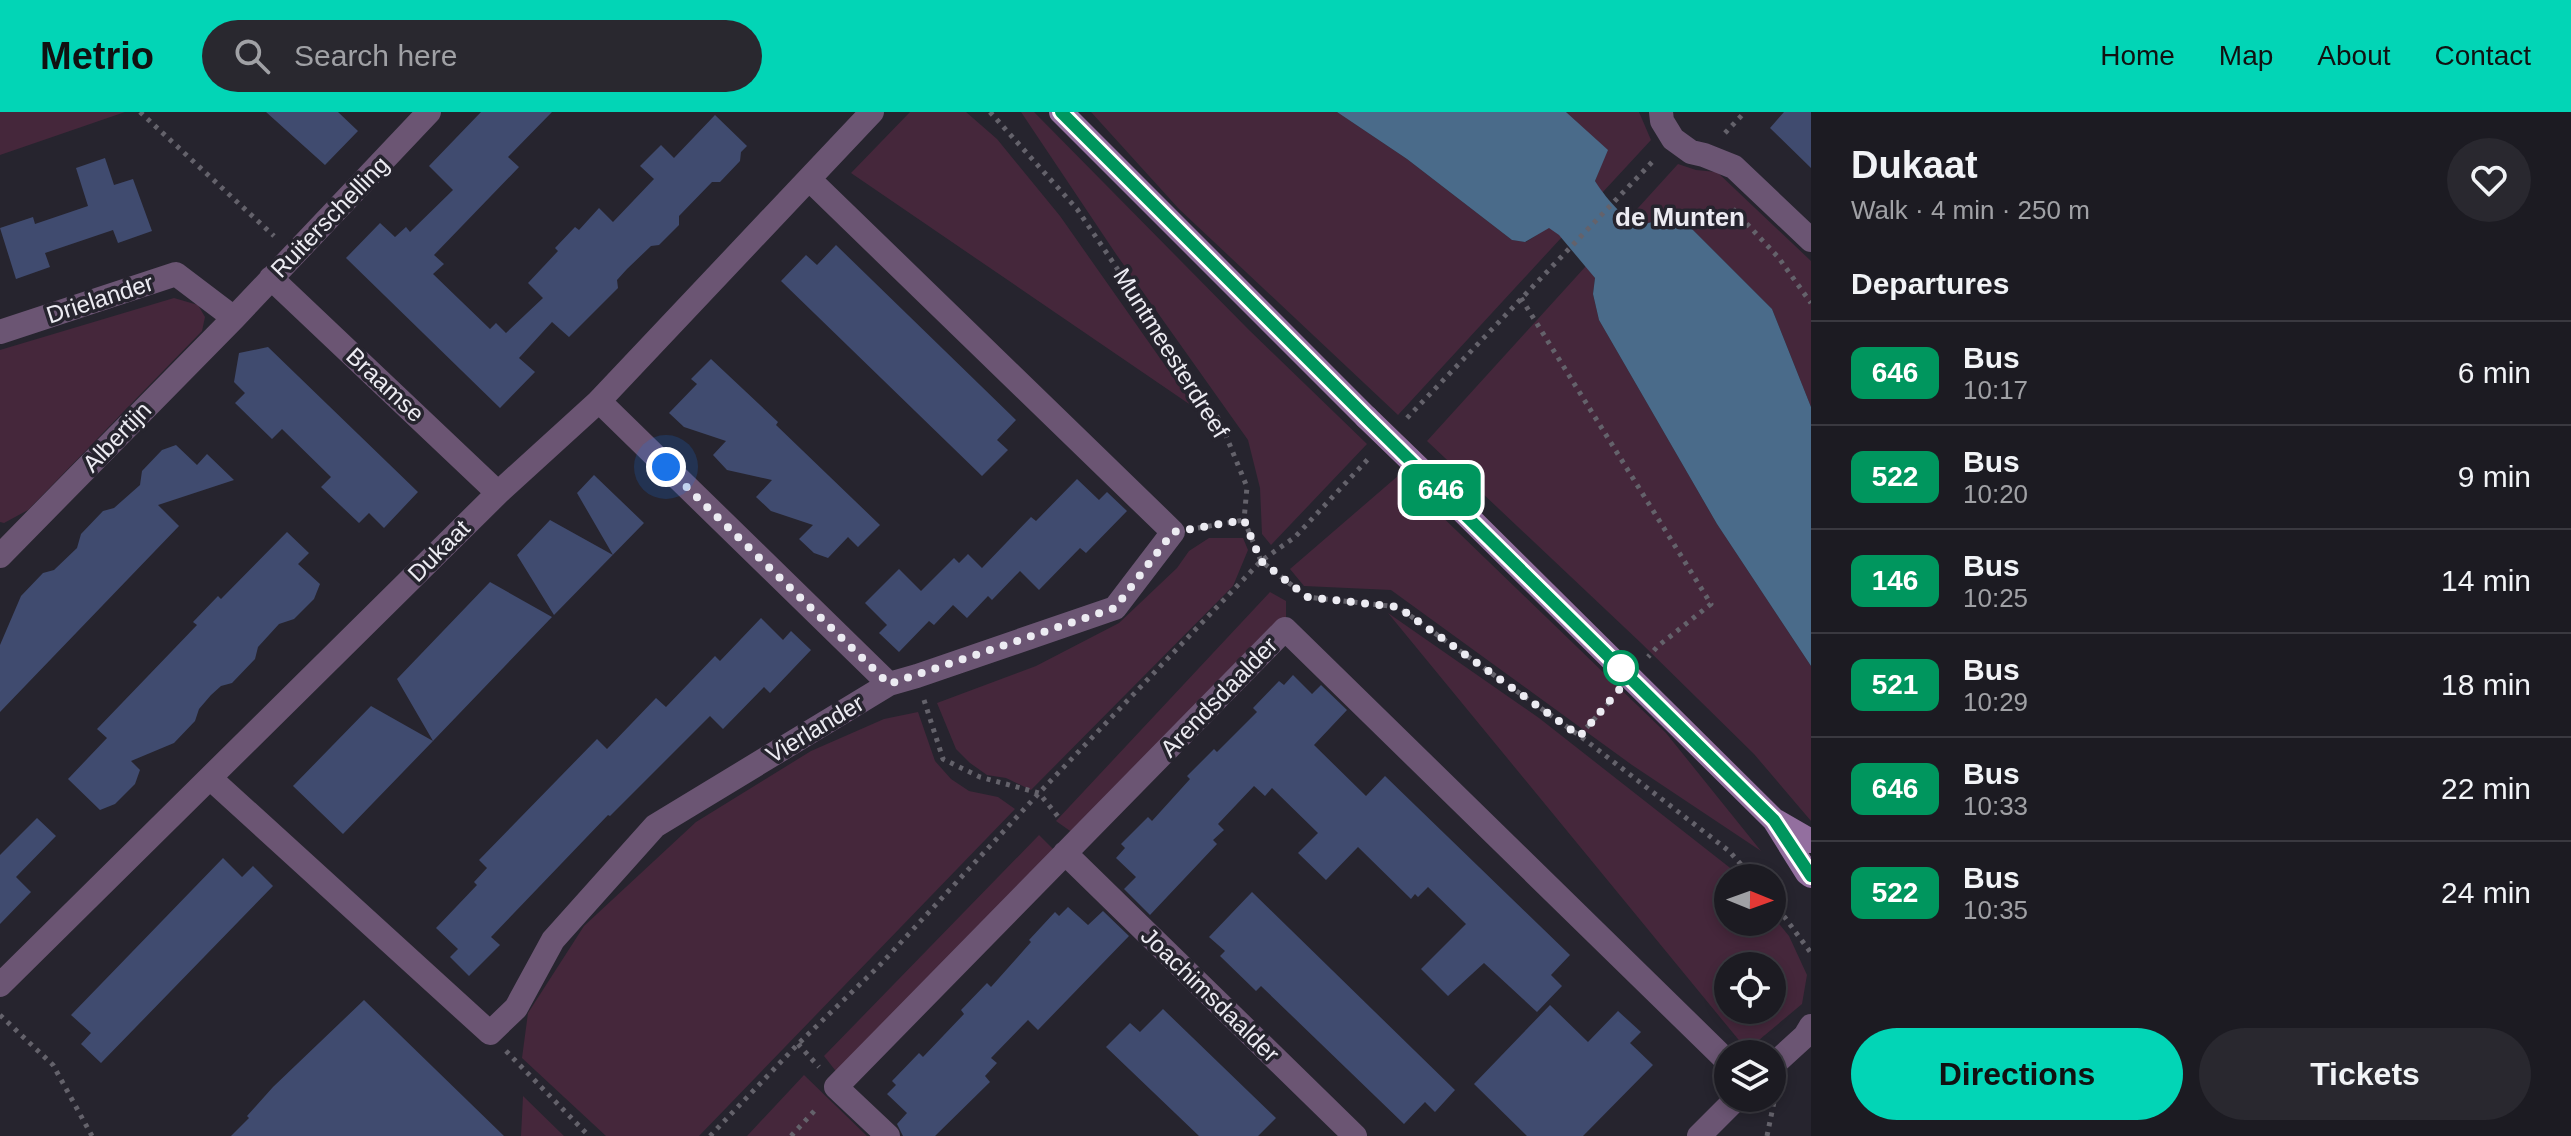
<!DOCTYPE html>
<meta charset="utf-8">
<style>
body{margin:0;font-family:Arial,sans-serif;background:#29282f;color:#f1f3f6;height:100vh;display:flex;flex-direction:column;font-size:30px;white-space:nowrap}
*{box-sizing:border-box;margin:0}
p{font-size:26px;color:#a0a1a5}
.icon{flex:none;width:44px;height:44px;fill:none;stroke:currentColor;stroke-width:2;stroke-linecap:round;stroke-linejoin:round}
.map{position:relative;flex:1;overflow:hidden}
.panel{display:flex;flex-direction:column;background:#1c1b22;width:760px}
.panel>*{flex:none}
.badge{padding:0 16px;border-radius:12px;font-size:28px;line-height:52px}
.needle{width:52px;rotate:91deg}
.tools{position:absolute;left:1714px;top:752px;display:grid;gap:16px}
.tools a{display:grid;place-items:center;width:72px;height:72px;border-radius:50%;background:#1c1b22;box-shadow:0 4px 12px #0003,0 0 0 2px #3a3940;font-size:40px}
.you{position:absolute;width:40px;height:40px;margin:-20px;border:6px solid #fff;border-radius:50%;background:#1a73e8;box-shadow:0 0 0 12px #1a73e833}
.map>.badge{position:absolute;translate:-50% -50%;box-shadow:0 0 0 4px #fff}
h2{padding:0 40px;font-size:30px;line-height:72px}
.round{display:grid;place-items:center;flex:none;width:84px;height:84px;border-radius:42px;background:#29282f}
.headline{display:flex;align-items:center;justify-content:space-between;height:136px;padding:0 40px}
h1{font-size:38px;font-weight:700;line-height:60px}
.button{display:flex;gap:16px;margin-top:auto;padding:16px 40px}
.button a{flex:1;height:92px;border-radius:48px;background:#02d5b6;color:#111;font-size:32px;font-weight:700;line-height:92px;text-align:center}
.button a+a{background:#29282f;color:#f1f3f6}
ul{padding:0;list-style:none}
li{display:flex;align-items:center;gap:24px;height:104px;padding:0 40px;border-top:2px solid #3a3940}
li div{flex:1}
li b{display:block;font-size:30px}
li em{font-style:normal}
li .badge{min-width:88px;font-weight:700;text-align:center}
header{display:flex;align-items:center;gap:48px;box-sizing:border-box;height:112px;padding:0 40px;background:#02d5b6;color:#111}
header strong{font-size:38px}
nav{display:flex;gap:44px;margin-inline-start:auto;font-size:28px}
.search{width:560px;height:72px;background:#29282f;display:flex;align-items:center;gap:20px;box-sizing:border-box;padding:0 28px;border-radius:44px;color:#a0a1a5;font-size:30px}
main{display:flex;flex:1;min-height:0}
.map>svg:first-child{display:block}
</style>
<header>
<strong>Metrio</strong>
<div class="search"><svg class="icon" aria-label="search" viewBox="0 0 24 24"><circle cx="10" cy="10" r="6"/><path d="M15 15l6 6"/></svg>Search here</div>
<nav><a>Home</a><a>Map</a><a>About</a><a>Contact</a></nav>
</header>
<main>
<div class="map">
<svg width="1811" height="1024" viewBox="0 0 1811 1024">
<rect width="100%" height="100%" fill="#26242e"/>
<path fill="#45273b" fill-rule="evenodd" d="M0 0H125L0 43Z
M910 0H966L997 27 1060 104 1195 296 851 61Z
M1021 0H1034L1249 218 1367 332 1271 433 1262 422 1260 376 1248 328 1116 142Z
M1091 0H1337L1407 47 1512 128 1526 130 1549 115 1562 125 1398 303 1179 97Z
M1566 0H1639L1651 28 1602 81 1595 69 1607 38Z
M1678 52 1696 58 1717 60 1811 149V295L1772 197 1675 100 1646 112 1632 111 1628 107Z
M1586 154 1595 166 1593 182 1599 208 1717 412 1811 554V709L1754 642 1641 531 1427 329Z
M174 186 198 193 205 205 202 219 28 398 4 411 0 410V238Z
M1399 363 1666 621 1761 739 1632 653 1391 478 1304 474 1290 457Z
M1209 426H1243L1248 438 1233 474 1031 678 1006 666 987 663 970 651 956 637 937 591 1036 554 1119 511 1177 456 1189 439Z
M1270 480 1286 489V506L1073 721 1056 709Z
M1388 501 1539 606 1743 766H1728V810H1772V803L1789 824 1807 863 1802 892 1747 938ZM1728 854H1772V898H1728Z
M918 600 935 649 951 667 969 679 998 685 1015 697 699 1024H606L522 946 528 901 584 814 696 710 811 639 884 607Z
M1039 723 1058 742 842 967 824 944Z
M804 963 867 1024H747Z
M523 984 564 1024H521Z"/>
<path fill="#4a6b8a" d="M1337 0H1566L1608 38 1595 69C1603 82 1627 113 1643 112 1654 111 1665 104 1675 100L1772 197 1811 295V554L1717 412 1599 208 1593 182 1595 166 1559 123 1549 116 1525 130 1512 128 1407 47Z"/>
<path fill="#404b6f" d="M266 0H338L358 19 325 53Z
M481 0H552L508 45 519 55 434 143 444 152 433 162 490 217 496 211 506 221 543 186 528 171 558 139 555 136 575 115 579 118 599 96 613 110 654 67 640 54 661 33 674 46 715 3 747 34 741 40 740 49 720 70H712L679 104V113L659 133 651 134 627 157 617 168 618 176 569 225 552 210 519 246 535 260 500 296 346 146 380 111 395 125 406 115 410 120 453 78 429 54Z
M1784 0H1811V56L1770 16Z
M105 46 114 73 133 67 152 119 118 131 113 118 45 141 50 155 16 167 0 116 33 105 35 112 88 94 76 56Z
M836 133 1016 308 997 328 1008 338 982 364 781 169 806 143 817 153Z
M268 235 418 380 384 416 369 401 359 411 321 375 331 365 282 317 272 327 235 291 245 281 234 270 239 241Z
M711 247 778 310 776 313 880 413 858 435 848 425 828 446 814 441 799 427 813 413 771 399 756 385 772 368 727 358 713 343 726 329 684 315 669 301 697 272 691 267Z
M176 333 197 353 207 342 234 368 158 393 179 414 0 600V533L21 484 43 461 54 458 77 436 81 422 103 399 114 396 140 373 142 359 162 338Z
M594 363 644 411 554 503 517 443 550 408 613 443 577 381Z
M1077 367 1099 388 1107 380 1127 399 1086 441 1080 436 1039 478 1020 459 992 488 988 484 967 506 953 493 934 513 929 509 899 540 879 521 887 513 865 491 899 457 921 479 954 446 959 451 968 442 982 456 1031 405 1036 409Z
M287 420 309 441 298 452 320 472 314 487 294 507 279 512 258 535 255 547 232 571 221 574 211 583 199 597 195 609 174 631 131 649 140 658 135 672 115 692 100 698 68 667 107 626 97 617 197 513 193 510 218 484 221 487Z
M490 470 552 505 433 629 397 567Z
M761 506 783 528 791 519 811 538 770 581 764 575 723 617 710 604 610 704 608 703 491 825 500 833 469 864 450 845 458 837 436 816 477 773 474 770 487 756 479 748 597 627 607 637 656 586 666 595 715 544 720 549Z
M1293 563 1312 582 1321 573 1347 598 1314 633 1366 684 1385 664 1570 843 1551 863 1562 874 1537 900 1484 851 1448 884 1421 857 1466 812 1428 775 1418 785 1415 782 1411 787 1358 735 1326 768 1298 741 1318 721 1272 676 1265 684 1254 674 1218 712 1224 718 1213 728 1217 732 1150 803 1124 777 1136 765 1116 746 1125 736 1121 732 1148 705 1152 709 1190 667 1187 664 1214 637 1217 640 1257 600 1253 596 1279 569 1284 573Z
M371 594 433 629 343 722 293 674Z
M37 706 56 724 16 765 31 780 0 812V743Z
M223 746 242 765 253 754 273 774 101 951 81 932 91 921 71 903Z
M1252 780 1455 978 1435 1000 1425 990 1404 1012 1261 874 1256 879 1220 844 1225 839 1209 825Z
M1068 795 1088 813 1103 799 1129 824 1038 918 1028 908 991 946 997 951 985 964 990 970 935 1024H903L897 1012 907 1001 887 982 896 973 892 969 919 941 923 945 964 902 961 898 987 871 991 875 1031 830 1029 828 1055 800 1059 804Z
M364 888 504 1024H231L249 1006 247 1004 273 975Z
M1550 893 1588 930 1618 899 1641 920 1630 931 1653 953 1583 1024H1527L1474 972Z
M1163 897 1276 1006 1258 1024H1199L1106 935 1130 911 1140 920Z"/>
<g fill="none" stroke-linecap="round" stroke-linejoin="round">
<path stroke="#64626b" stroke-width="5" stroke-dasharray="4 6" stroke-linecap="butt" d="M140 0 274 124
M990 0 1077 97 1220 309 1247 375 1244 408 1261 449 1307 485 1398 495 1580 624 1729 739 1753 766
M1725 21 1745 0
M1733 97 1778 145 1811 191
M1521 186 1711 492 1658 534 1648 545
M1407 306 1655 47
M1198 416 1244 408
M924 588 943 647 980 665 1039 681 1060 707
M1580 623 1613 586
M1772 788 1811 841
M0 903 53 953 92 1024
M798 932 819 955
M506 939 589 1024
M710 1024 798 932 880 853 1039 681 1261 449 1295 425 1370 345
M791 1024 818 995
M1767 1024 1776 980"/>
<path stroke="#6b5573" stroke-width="24" d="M1661 0 1662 9 1673 27 1691 40 1704 43 1734 55 1811 128
M271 166 498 381
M0 220 176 162 234 206
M599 289 889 572
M0 444 234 206 429 0
M210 666 490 921 516 896 553 828 655 714 889 572 917 564 1115 496 1173 420 809 67
M1065 741 1355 1024
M0 873 498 381 599 289 872 0
M1772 954 1805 924 1811 914
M888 1024 836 975 1285 517 1728 950
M1699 1024 1737 986"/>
<path stroke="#936f9f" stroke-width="24" d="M1061 0 1366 305
M1427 364 1774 708 1807 761 1811 764
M1776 709 1811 729"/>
<path stroke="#936f9f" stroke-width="24" d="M1366 305 1427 364"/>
</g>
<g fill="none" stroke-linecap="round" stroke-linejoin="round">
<defs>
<path id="line" d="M1061 0 1366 305 1774 708 1811 764"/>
</defs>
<use href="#line" stroke="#fff" stroke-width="18"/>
<use href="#line" stroke="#00965e" stroke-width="12"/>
<path stroke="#ecebf2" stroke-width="8" stroke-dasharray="0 14.4" d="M666 355 889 572 1115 496 1173 420 1244 408 1261 449 1307 485 1398 495 1580 624 1630 565 1621 556"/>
</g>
<circle fill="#fff" stroke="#00965e" stroke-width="4" cx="1621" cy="556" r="16"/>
<g text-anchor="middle" stroke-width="7" stroke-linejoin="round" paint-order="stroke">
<g font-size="24" fill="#ecebf2" stroke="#26242e">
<text transform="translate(330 105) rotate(-46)" y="8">Ruiterschelling</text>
<text transform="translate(100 187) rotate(-18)" y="8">Drielander</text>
<text transform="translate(1171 241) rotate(58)" y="8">Muntmeesterdreef</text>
<text transform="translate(385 273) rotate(43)" y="8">Braamse</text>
<text transform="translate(117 325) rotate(-46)" y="8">Albertijn</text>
<text transform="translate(439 439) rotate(-45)" y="8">Dukaat</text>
<text transform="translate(1219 585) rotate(-46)" y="8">Arendsdaalder</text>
<text transform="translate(815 617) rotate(-31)" y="8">Vierlander</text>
<text transform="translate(1210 883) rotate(44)" y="8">Joachimsdaalder</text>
</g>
<g font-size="26" font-weight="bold" fill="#ecebf2" stroke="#26242e">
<text x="1680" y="114">de Munten</text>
</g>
</g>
</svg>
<div class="tools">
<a><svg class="needle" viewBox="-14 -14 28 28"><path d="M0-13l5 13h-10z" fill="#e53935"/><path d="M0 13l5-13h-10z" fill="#a0a1a5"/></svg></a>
<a><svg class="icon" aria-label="locate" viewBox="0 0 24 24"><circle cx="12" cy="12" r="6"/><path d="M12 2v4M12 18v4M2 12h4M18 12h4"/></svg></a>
<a><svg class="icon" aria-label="layers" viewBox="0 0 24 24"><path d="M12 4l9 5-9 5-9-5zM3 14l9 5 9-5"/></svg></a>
</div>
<div class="you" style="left:666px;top:355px"></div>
<b class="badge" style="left:1441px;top:378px;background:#00965e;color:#fff">646</b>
</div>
<section class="panel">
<div class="headline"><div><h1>Dukaat</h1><p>Walk · 4 min · 250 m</p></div><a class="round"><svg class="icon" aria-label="heart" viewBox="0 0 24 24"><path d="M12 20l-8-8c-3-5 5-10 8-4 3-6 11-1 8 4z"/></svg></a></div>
<h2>Departures</h2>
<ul>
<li><span class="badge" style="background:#00965e;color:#fff">646</span><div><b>Bus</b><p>10:17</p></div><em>6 min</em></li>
<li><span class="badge" style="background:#00965e;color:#fff">522</span><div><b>Bus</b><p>10:20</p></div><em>9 min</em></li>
<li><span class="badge" style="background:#00965e;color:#fff">146</span><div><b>Bus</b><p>10:25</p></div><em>14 min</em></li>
<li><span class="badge" style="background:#00965e;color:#fff">521</span><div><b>Bus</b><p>10:29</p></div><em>18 min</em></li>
<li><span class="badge" style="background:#00965e;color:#fff">646</span><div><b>Bus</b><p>10:33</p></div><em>22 min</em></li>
<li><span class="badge" style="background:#00965e;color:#fff">522</span><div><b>Bus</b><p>10:35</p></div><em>24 min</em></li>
</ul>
<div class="button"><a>Directions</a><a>Tickets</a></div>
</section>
</main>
